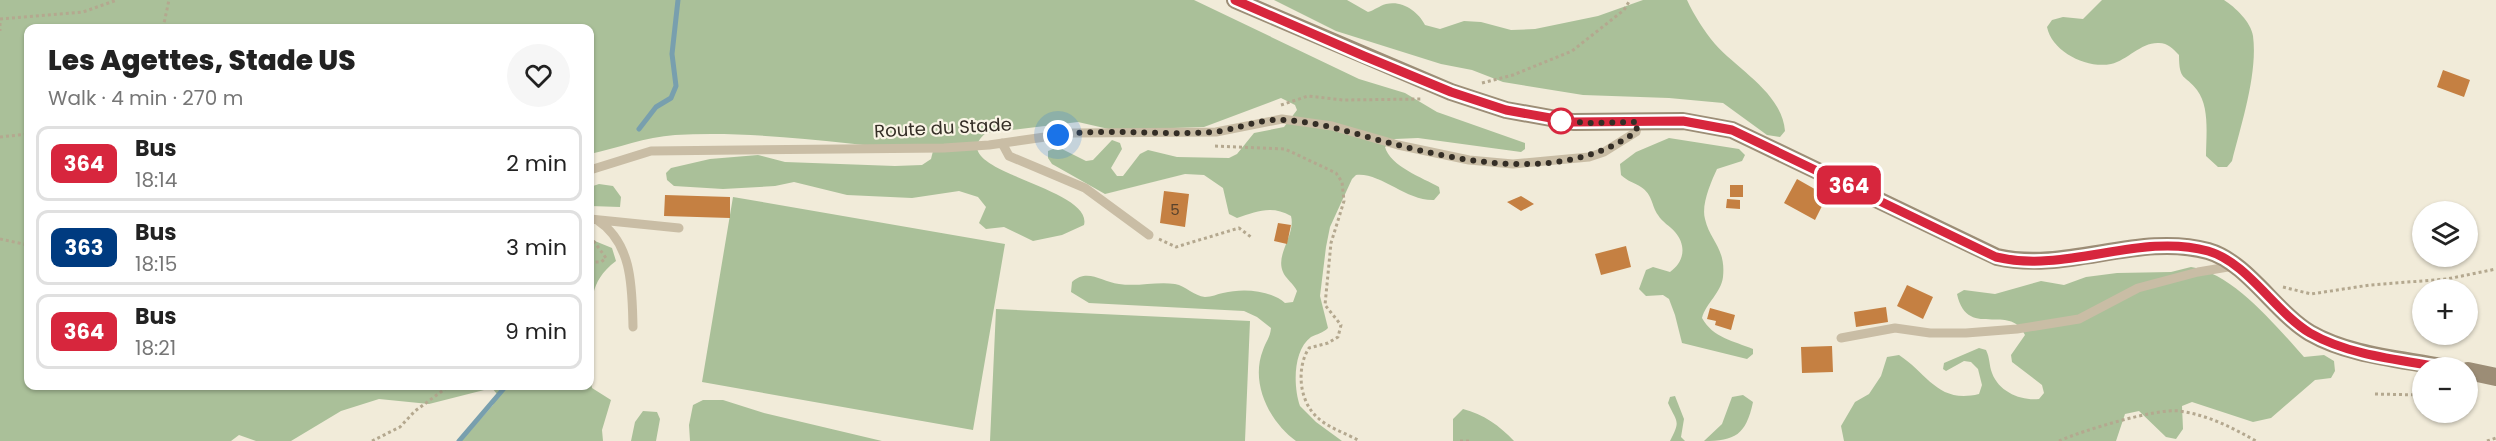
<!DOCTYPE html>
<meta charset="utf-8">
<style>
body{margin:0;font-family:Poppins,sans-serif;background:#f6f6f6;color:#222;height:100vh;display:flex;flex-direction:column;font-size:22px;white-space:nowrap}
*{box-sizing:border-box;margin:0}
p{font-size:20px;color:#767676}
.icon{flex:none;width:33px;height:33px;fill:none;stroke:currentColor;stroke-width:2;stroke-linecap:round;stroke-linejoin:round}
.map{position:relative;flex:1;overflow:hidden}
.details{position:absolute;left:24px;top:24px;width:570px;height:366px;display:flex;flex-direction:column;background:#fff;border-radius:12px;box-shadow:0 2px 4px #0004}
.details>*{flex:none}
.badge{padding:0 12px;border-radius:9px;font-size:21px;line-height:39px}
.controls{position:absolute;left:2412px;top:201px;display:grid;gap:12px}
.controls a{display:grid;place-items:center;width:66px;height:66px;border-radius:50%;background:#fff;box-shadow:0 2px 4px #0004;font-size:30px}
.you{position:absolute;width:30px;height:30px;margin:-15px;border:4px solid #fff;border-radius:50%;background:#1a73e8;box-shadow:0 0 0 9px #1a73e833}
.map>.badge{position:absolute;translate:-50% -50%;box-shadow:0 0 0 3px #fff}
.round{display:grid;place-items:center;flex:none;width:63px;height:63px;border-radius:32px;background:#f6f6f6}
.headline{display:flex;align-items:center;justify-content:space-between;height:102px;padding:0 24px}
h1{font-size:28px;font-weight:800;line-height:45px}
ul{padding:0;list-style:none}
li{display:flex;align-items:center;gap:18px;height:75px;margin:0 12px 9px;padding:0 12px;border:3px solid #e0e0e0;border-radius:12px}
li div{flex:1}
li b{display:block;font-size:22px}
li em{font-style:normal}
li .badge{min-width:66px;font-weight:700;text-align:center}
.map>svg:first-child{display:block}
</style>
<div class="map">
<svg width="2496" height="441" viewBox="0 0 2496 441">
<rect width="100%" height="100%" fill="#f1ebd9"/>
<path fill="#aac099" d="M0 0H1194L1359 79 1405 93 1437 112 1525 143V149L1521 152 1418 138 1395 139 1385 147C1390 166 1423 178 1439 187L1440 193 1434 200C1406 201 1380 172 1356 175L1352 179 1330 227 1326 247 1320 296 1328 328C1323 333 1317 334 1311 337 1293 350 1293 386 1300 406L1316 422 1342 441H1296C1269 421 1250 383 1263 350 1266 341 1270 338 1271 328L1257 317 1244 311 1089 303 1071 292 1072 282C1088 268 1101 282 1119 284 1138 287 1157 281 1175 284 1186 286 1194 296 1205 297 1212 297 1217 294 1223 293 1243 288 1270 290 1285 303L1293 302 1297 291C1294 284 1285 278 1283 272 1275 254 1296 235 1291 216 1272 205 1257 211 1237 218L1229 214 1223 188 1204 175 1185 174 1105 194 1052 164 1048 158V151L1058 147 1086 161 1093 160 1112 140 1120 143 1122 149 1111 168 1117 176H1123L1140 154 1148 150 1177 157 1229 158 1237 154 1254 133 1284 127 1297 110 1295 105 1281 98 1204 127 1113 130 1078 122 986 133C939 171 1094 186 1084 225L1062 235 1033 241 1004 227 986 229 979 223 986 207 978 197 959 191 912 198 847 195 794 182 775 186 723 189 674 186 667 180 666 173 671 168 710 159 758 155 785 162 895 166 922 165 931 159 933 151C847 145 761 130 675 135 645 137 618 148 590 154V28H28V386H590V376L592 388 611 400 602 430 603 441H461L493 405 497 394 492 388 429 404 379 399 341 411 291 441H256L239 435 231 441H0Z
M1274 0H1347L1368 12C1375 10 1379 6 1386 4 1402 0 1418 11 1425 25L1440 29 1464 21 1481 22 1511 30 1535 29 1598 16 1643 0H1687C1694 15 1704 31 1715 44 1738 70 1782 93 1785 131L1780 137 1767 135 1723 103 1669 98 1583 95 1503 82 1472 70 1441 64 1336 31Z
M2102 0H2224C2235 7 2251 22 2253 36 2258 73 2241 125 2232 161L2227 167H2218L2206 156C2206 136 2210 107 2197 90 2185 74 2179 82 2179 55 2173 49 2168 43 2159 43 2141 42 2128 60 2111 64 2087 69 2052 52 2047 27L2052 20 2063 17 2083 19Z
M1669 138 1739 149 1745 155 1742 161 1717 169C1711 182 1701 205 1705 219 1710 241 1726 248 1723 277 1721 293 1706 303 1702 318 1713 338 1734 341 1753 349V354L1747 359 1682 343 1675 315 1669 299 1663 295 1646 296 1639 289 1646 270 1653 267 1670 272C1684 262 1687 246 1675 232 1670 226 1662 222 1658 215 1651 205 1653 195 1641 187 1635 183 1627 181 1621 175L1620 164 1636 152Z
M599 184 613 186 621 197 620 207 590 206V187Z
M733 197 1005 244 973 430 702 382Z
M590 239 612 248 616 261C587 283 593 303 590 337Z
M2191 267C2233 273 2276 326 2304 357L2324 355 2334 361 2335 371 2331 378 2315 380 2271 418 2253 422 2192 402 2182 406 2183 429 2176 439 2166 437 2139 411 2125 414 2116 441H1844L1841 426 1855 402 1869 394 1881 376 1887 357 1899 355C1928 374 1938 404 1979 394L1982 385 1978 369 1971 362 1964 361 1946 371 1943 369 1944 363 1979 348 1986 350C1990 358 1989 365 1992 373 1999 392 2021 401 2039 399L2044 393 2042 385 2012 362 2011 355 2025 335C2010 301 1967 341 1957 294L1964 290 1995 294 2041 281 2064 285 2086 277 2117 273 2171 272Z
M996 309 1250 321 1245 441H990Z
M1743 395 1753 402C1746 435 1735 441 1704 441L1722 424 1732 397Z
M1675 396 1684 419 1681 437 1685 441H1670C1681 420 1677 423 1668 403L1670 397Z
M703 400H723L764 413 882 441H690L689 425 693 405Z
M1463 409C1483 414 1500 426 1514 441H1453V419Z
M643 411 657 412 660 419 656 441H631L635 422Z"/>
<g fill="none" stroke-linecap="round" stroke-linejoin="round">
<path stroke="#789fae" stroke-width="5" d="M639 129 656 107 671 98 676 86 672 54 678 0
M590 268 591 265
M459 441 506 386"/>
</g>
<path fill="#c58042" d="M2443 70 2470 80 2464 97 2437 87Z
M1797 179 1827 196 1815 220 1784 203Z
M1730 185H1743V197H1730Z
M1164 191 1189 194 1185 227 1160 223Z
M665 195 730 197V218L664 216Z
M1521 196 1534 204 1521 211 1507 202Z
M1727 199 1740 200V209L1726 208Z
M1278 223 1291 225 1287 244 1274 241Z
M1626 246 1631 267 1601 275 1595 254Z
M1907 285 1933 297 1923 319 1897 306Z
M1886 307 1888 322 1856 327 1854 312Z
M1710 308 1735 315 1731 330 1715 325 1716 321 1707 319Z
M1832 346 1833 372 1802 373 1801 347Z"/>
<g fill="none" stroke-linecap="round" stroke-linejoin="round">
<path stroke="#b4a88f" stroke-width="3" stroke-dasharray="3 3" stroke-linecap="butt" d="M0 19 83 12 117 0
M0 23V31
M163 28 169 0
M1482 83 1513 75 1572 51 1624 10 1630 0
M1281 105 1308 96 1343 100 1423 99
M0 137 28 134
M1215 146 1285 149 1336 173 1342 182 1344 201 1331 243 1325 305 1341 325 1338 337 1328 343 1309 348C1296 368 1299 402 1318 418 1329 428 1347 434 1360 441
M590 236 606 258 601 262H590
M0 239 28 245
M1159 239 1176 247 1239 228 1251 237
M2283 287 2311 294 2370 285 2447 279 2496 269
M2375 394 2422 395
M372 441 400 427 415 411 449 386
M1460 441H1471
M2059 441C2081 431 2156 408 2179 411 2208 415 2231 427 2256 441
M2487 441 2496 438"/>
<path stroke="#c9bda5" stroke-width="9" d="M1002 143 1009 156 1085 188 1149 235
M590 170 651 151 944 148 989 145 1073 133 1216 132 1282 119 1332 126 1398 145 1469 160 1513 164 1589 157 1604 152 1636 132 1638 122
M590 219 679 228
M597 220C633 243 632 289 633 327
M1841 338 1895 328 1930 333H1966L2017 329 2079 319 2138 288 2198 272 2234 266"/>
<path stroke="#9c8d76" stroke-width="18" d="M1235 0 1451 92 1506 110 1573 122 1683 121 1732 130 1997 257C2067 273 2139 232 2208 251 2247 262 2275 312 2310 333 2350 356 2402 359 2446 368
M2468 371 2496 377"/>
</g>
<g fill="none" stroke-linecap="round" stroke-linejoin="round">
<defs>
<path id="line" d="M1235 0 1364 56 1451 92 1506 110 1573 122 1683 121 1732 130 1996 257C2067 274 2139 232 2208 251 2247 262 2275 312 2310 333 2350 356 2402 360 2446 368"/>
</defs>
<use href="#line" stroke="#fff" stroke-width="14"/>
<use href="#line" stroke="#d7263d" stroke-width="9"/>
<path stroke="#342e26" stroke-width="6" stroke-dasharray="0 10.8" d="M1058 135C1109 128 1161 136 1213 132 1236 130 1261 118 1284 120 1320 122 1352 133 1386 142 1466 163 1564 183 1636 132L1638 122 1586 123 1558 120 1561 121"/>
</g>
<circle fill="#fff" stroke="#d7263d" stroke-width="3" cx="1561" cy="121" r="12"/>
<g text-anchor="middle" stroke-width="4.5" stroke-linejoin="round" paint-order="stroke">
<g font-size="15" fill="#58422d">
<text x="1175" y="215">5</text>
</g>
<g font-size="18" fill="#342e26" stroke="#f9f4e5">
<text transform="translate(943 128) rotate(-3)" y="6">Route du Stade</text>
</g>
</g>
</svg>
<div class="controls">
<a><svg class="icon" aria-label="layers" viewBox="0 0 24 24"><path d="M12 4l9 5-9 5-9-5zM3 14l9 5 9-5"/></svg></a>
<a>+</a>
<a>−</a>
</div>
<div class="you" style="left:1058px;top:135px"></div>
<b class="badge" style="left:1849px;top:185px;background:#d7263d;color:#fff">364</b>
<section class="details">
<div class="headline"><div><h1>Les Agettes, Stade US</h1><p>Walk · 4 min · 270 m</p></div><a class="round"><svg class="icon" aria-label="heart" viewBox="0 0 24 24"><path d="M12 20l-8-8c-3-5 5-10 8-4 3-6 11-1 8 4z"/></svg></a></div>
<ul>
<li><span class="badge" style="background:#d7263d;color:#fff">364</span><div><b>Bus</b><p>18:14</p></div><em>2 min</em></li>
<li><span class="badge" style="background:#003b80;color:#fff">363</span><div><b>Bus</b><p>18:15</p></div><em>3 min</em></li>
<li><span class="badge" style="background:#d7263d;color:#fff">364</span><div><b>Bus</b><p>18:21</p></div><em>9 min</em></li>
</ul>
</section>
</div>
